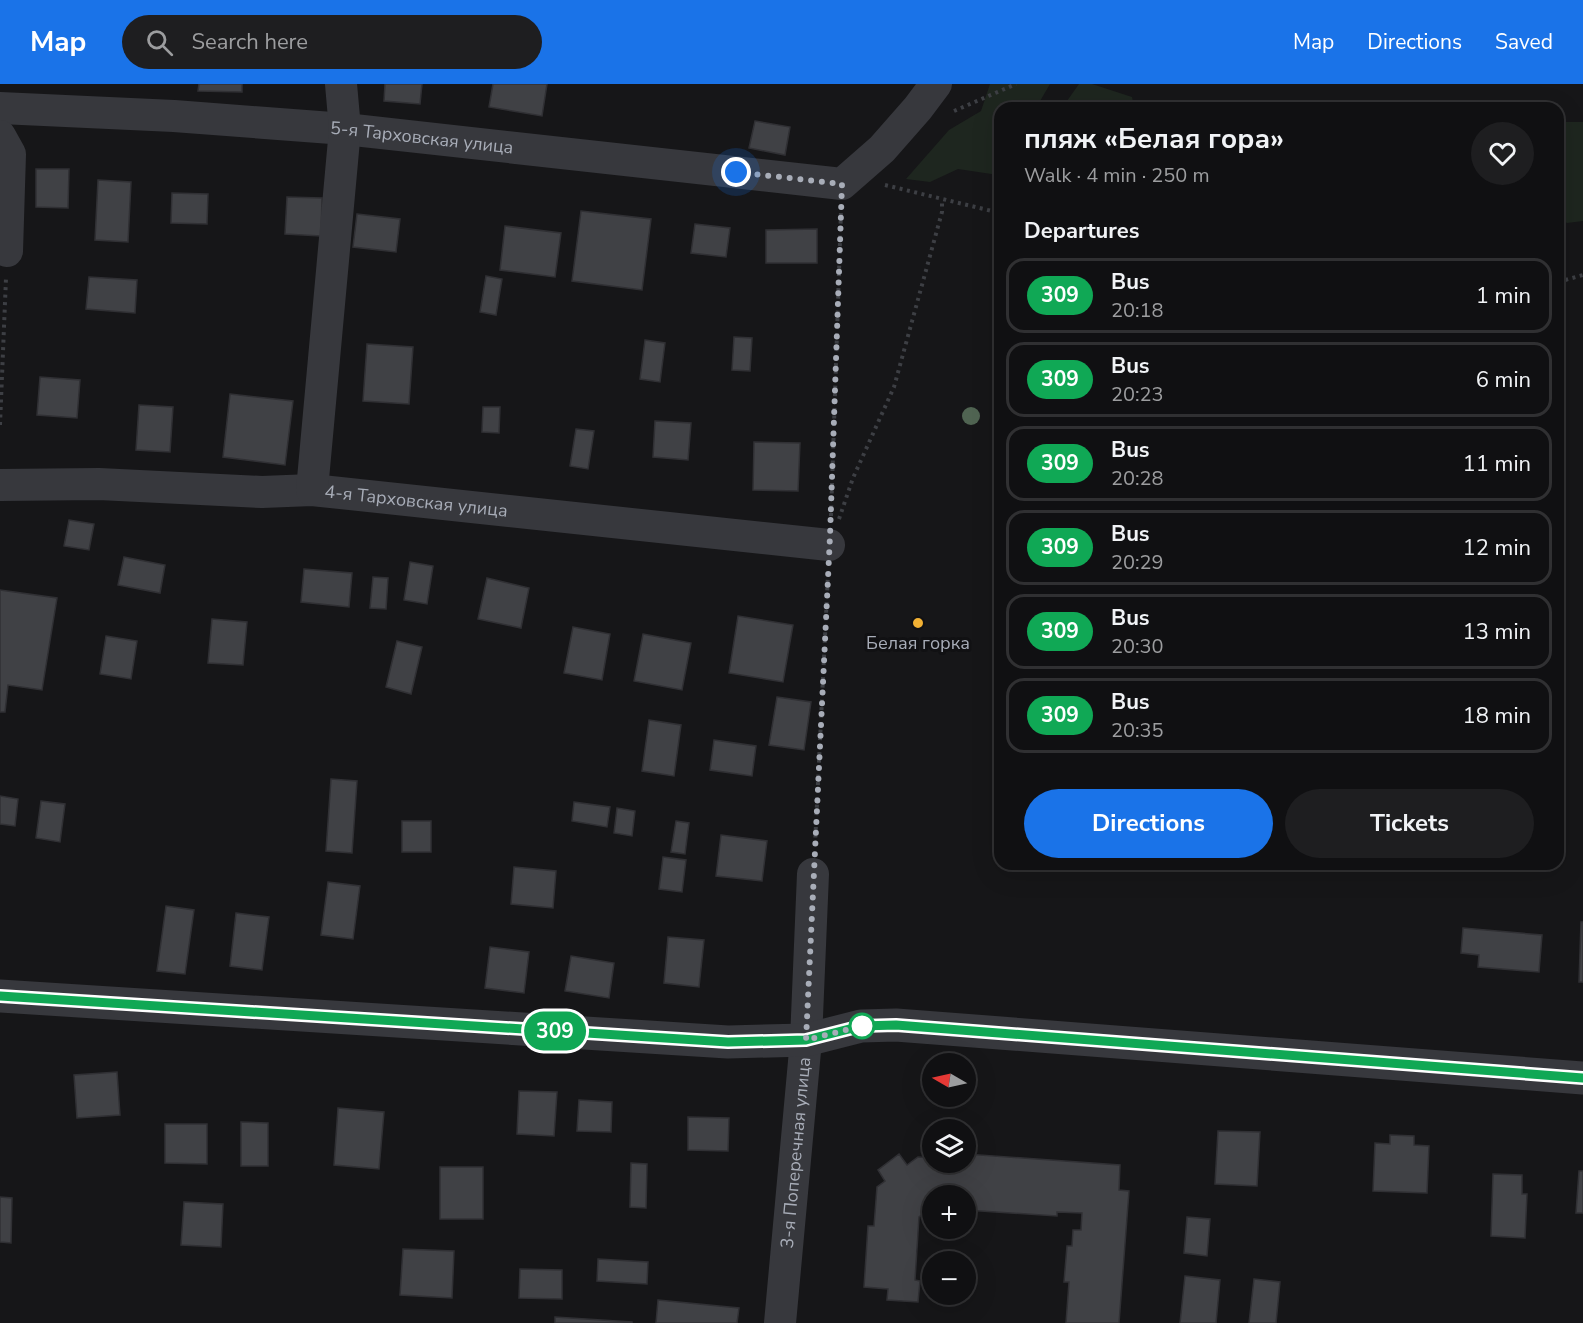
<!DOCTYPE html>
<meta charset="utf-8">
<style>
body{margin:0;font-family:"Nunito Sans",sans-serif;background:#1e1e20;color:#f1f3f6;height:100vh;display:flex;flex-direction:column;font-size:22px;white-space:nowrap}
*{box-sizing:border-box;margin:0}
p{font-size:20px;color:#9c9d9f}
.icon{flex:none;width:33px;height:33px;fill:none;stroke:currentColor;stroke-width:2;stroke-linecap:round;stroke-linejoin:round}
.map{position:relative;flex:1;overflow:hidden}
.side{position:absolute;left:994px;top:18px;width:570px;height:768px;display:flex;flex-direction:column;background:#101012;border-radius:18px;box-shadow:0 6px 24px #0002,0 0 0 2px #303032}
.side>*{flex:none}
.badge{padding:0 12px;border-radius:20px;font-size:21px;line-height:39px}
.needle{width:39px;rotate:279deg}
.tools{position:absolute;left:922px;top:969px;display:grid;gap:12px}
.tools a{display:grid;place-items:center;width:54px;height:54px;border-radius:50%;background:#101012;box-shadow:0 6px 24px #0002,0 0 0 2px #303032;font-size:30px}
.you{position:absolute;width:30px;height:30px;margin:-15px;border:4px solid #fff;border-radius:50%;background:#1a73e8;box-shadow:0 0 0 9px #1a73e833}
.map>.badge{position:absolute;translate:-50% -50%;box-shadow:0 0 0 3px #fff}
h2{padding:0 30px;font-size:22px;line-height:54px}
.round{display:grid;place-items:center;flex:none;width:63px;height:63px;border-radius:32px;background:#1e1e20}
.summary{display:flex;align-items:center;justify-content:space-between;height:102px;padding:0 30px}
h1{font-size:28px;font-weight:700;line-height:45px}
.action{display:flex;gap:12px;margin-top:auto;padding:12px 30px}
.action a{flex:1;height:69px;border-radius:36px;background:#1a73e8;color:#fff;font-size:24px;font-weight:700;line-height:69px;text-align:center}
.action a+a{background:#1e1e20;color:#f1f3f6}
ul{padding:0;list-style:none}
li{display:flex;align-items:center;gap:18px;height:75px;margin:0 12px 9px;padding:0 18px;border:3px solid #303032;border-radius:18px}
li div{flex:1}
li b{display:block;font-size:22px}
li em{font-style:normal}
li .badge{min-width:66px;font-weight:700;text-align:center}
header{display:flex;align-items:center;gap:36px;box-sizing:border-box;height:84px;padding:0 30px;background:#1a73e8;color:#fff}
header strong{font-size:28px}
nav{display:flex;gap:33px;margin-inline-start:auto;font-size:21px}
.search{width:420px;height:54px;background:#1e1e20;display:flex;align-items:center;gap:15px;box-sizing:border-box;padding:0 21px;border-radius:33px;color:#9c9d9f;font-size:22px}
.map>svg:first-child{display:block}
</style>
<header>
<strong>Map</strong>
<div class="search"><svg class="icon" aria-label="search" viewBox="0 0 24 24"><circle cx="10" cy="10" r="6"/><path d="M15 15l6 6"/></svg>Search here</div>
<nav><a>Map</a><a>Directions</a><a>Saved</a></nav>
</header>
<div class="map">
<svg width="1583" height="1239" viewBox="0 0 1583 1239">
<rect width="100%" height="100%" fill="#161618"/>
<path fill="#1e261f" d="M990 0H1050L1036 24H1000V87L998 91 958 85 930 98 906 95 949 46 981 27Z
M1079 0H1092L1132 13 1134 24H1062Z
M1559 38H1583V137L1567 139 1559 133Z"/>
<path fill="#404145" stroke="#303034" stroke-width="1.5" d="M199 0H242V8L198 7Z
M385 0H422L420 20 384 17Z
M493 0H547L542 32 489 23Z
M755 37 790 43 785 71 749 64Z
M36 85H69L68 124 36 123Z
M98 96 131 98 128 158 95 156Z
M172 109 208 110 207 140 171 139Z
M287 113 322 114 321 152 285 150Z
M581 127 651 135 642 206 572 197Z
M357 130 400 135 396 168 353 163Z
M695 140 730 144 726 173 691 169Z
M505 142 561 149 555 193 500 186Z
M817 145V179H766V146Z
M486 192 502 195 496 231 480 228Z
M89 193 137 196 135 229 86 225Z
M734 253 752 254 750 287 732 286Z
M645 256 665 259 660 298 640 295Z
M367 260 413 263 409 320 363 317Z
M40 293 80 296 77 334 37 331Z
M230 310 293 317 285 381 223 373Z
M139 321 173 323 170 368 136 366Z
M483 323H500L499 349 482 348Z
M655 337 691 339 688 376 653 373Z
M576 345 594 347 588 385 570 382Z
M754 358 800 359 798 407 753 406Z
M69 436 94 440 89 466 64 462Z
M124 473 165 481 160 509 118 501Z
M410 478 433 482 427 520 404 516Z
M304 485 352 489 349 523 301 518Z
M373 493 388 494 386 525 370 524Z
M487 494 529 504 521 544 478 535Z
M0 506 57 514 42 606 8 601 5 628H0Z
M738 532 793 541 783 598 729 589Z
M212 535 247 538 243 581 208 579Z
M573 543 610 550 602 596 564 589Z
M643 550 691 559 682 606 634 597Z
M106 552 137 557 131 595 100 590Z
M397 557 422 563 411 610 386 603Z
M777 613 811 618 804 666 769 661Z
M649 636 681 641 674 692 642 687Z
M714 656 756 662 752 692 710 686Z
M331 695 357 697 352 769 326 767Z
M0 712 18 715 15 742 0 740Z
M41 717 65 720 60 758 36 754Z
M574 718 610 723 607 743 572 737Z
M617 724 635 727 632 752 614 749Z
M402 737H431V768H402Z
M676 737 689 739 685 770 671 768Z
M721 751 767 757 762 797 716 792Z
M663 773 686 776 682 808 659 805Z
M1239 780H1280V785L1238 782Z
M514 783 556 787 553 824 511 820Z
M328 798 360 802 353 855 321 851Z
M166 822 194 826 185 890 157 887Z
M236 829 269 833 262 886 230 882Z
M1581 838H1583V898H1579Z
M1463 844 1542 851 1539 888 1478 883 1479 871 1461 869Z
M668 853 704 856 699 903 664 899Z
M490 863 529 868 524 909 485 904Z
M571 872 614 879 609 914 565 907Z
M117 988 120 1031 77 1034 74 991Z
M519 1007 557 1008 554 1052 517 1050Z
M579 1016 612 1018 611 1048 577 1047Z
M338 1024 384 1028 379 1085 334 1081Z
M688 1033 729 1034 728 1067 688 1066Z
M241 1038 268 1039V1082H241Z
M165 1040H207V1080L165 1079Z
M1218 1047 1260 1048 1257 1102 1215 1100Z
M1390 1051 1414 1052V1061L1429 1062 1427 1109 1373 1107 1375 1059 1390 1060Z
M899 1070 907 1081 918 1073 933 1074V1078H966V1070L1120 1081 1119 1106 1129 1107 1119 1239H1066L1069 1198H1064L1067 1162H1072L1073 1146H1081L1082 1129 1057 1128V1132L966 1126V1112H933V1123L919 1133 915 1196 920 1197 918 1218 887 1216 888 1205 864 1203 868 1142H874L877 1103 885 1097 878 1086Z
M631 1079 647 1080 646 1124 630 1123Z
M440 1083H483V1135H440Z
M1579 1087H1583V1129H1576Z
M1493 1090 1522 1091V1110H1527L1525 1154 1491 1152Z
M0 1113 12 1114 11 1159 0 1158Z
M184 1118 223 1120 221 1163 181 1161Z
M1187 1133 1210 1135 1207 1172 1184 1169Z
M403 1165 454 1167 452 1214 400 1211Z
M598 1175 648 1178 647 1200 597 1197Z
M520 1185 562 1186V1215L519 1214Z
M1185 1192 1220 1196 1216 1239H1180Z
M1254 1195 1280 1198 1276 1239H1249Z
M658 1216 739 1224 737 1239H656Z
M555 1233 632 1238V1239H555Z"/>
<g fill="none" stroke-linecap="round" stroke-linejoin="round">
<path stroke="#3d3f44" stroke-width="4" stroke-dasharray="3 4.5" stroke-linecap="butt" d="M954 27 1016 0
M885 101 1000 129
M1558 198 1583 191
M0 341 6 194
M831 432 841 127
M839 435 853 394 894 303 942 128V115
M815 761 828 490"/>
<g stroke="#37383d" stroke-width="32">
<path id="s1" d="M0 24 174 32 345 45 842 100 882 65 918 24 936 0"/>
<path d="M0 52 10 70 7 167"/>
<path id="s2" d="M0 401 99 400 262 408 312 406 829 461"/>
<path d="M312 406 345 45 341 0"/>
<path id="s3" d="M780 1239 806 956 813 790"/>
</g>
<path stroke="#37383d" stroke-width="33" d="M0 912 728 958 806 956 861 942 896 941 1583 994"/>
</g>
<circle fill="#506452" cx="971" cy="332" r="9"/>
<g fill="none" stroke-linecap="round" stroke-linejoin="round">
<defs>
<path id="line" d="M0 912 728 958 806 956 861 942 896 941 1583 994"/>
</defs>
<use href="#line" stroke="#fff" stroke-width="14"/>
<use href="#line" stroke="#10a855" stroke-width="9"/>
<path stroke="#a8adb8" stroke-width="6" stroke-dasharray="0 10.8" d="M736 88 842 100 830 452 806 956 862 942"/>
</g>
<circle fill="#f2b134" stroke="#111113" stroke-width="2" cx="918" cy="539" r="6"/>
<circle fill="#fff" stroke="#10a855" stroke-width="3" cx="862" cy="942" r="12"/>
<g text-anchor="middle" stroke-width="6" stroke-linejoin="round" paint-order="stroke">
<g font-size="18" fill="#a8adb8" stroke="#111113">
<text dy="6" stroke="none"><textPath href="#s1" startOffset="423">5-я Тарховская улица</textPath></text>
<text dy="6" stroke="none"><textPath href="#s2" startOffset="417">4-я Тарховская улица</textPath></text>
<text dy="6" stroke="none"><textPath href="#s3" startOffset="171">3-я Поперечная улица</textPath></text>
</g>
<g font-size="18" fill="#a8adb8" stroke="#111113">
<text x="918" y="565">Белая горка</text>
</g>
</g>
</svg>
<div class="tools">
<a><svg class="needle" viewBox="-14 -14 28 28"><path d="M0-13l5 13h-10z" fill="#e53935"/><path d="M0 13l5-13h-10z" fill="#9c9d9f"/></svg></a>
<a><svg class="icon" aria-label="layers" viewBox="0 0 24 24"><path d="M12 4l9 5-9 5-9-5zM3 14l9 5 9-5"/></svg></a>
<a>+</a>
<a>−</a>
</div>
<div class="you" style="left:736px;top:88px"></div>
<b class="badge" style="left:555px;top:947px;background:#10a855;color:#fff">309</b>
<section class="side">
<div class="summary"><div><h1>пляж «Белая гора»</h1><p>Walk · 4 min · 250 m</p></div><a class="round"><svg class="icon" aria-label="heart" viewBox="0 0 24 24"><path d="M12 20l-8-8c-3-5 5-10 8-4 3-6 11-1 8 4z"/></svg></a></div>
<h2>Departures</h2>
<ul>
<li><span class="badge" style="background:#10a855;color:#fff">309</span><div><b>Bus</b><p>20:18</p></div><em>1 min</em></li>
<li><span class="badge" style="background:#10a855;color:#fff">309</span><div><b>Bus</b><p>20:23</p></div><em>6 min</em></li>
<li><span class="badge" style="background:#10a855;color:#fff">309</span><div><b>Bus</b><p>20:28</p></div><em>11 min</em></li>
<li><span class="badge" style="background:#10a855;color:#fff">309</span><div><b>Bus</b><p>20:29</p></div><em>12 min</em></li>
<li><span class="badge" style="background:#10a855;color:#fff">309</span><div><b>Bus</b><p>20:30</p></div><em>13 min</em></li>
<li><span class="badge" style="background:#10a855;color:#fff">309</span><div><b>Bus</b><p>20:35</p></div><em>18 min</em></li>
</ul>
<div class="action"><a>Directions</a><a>Tickets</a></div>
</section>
</div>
